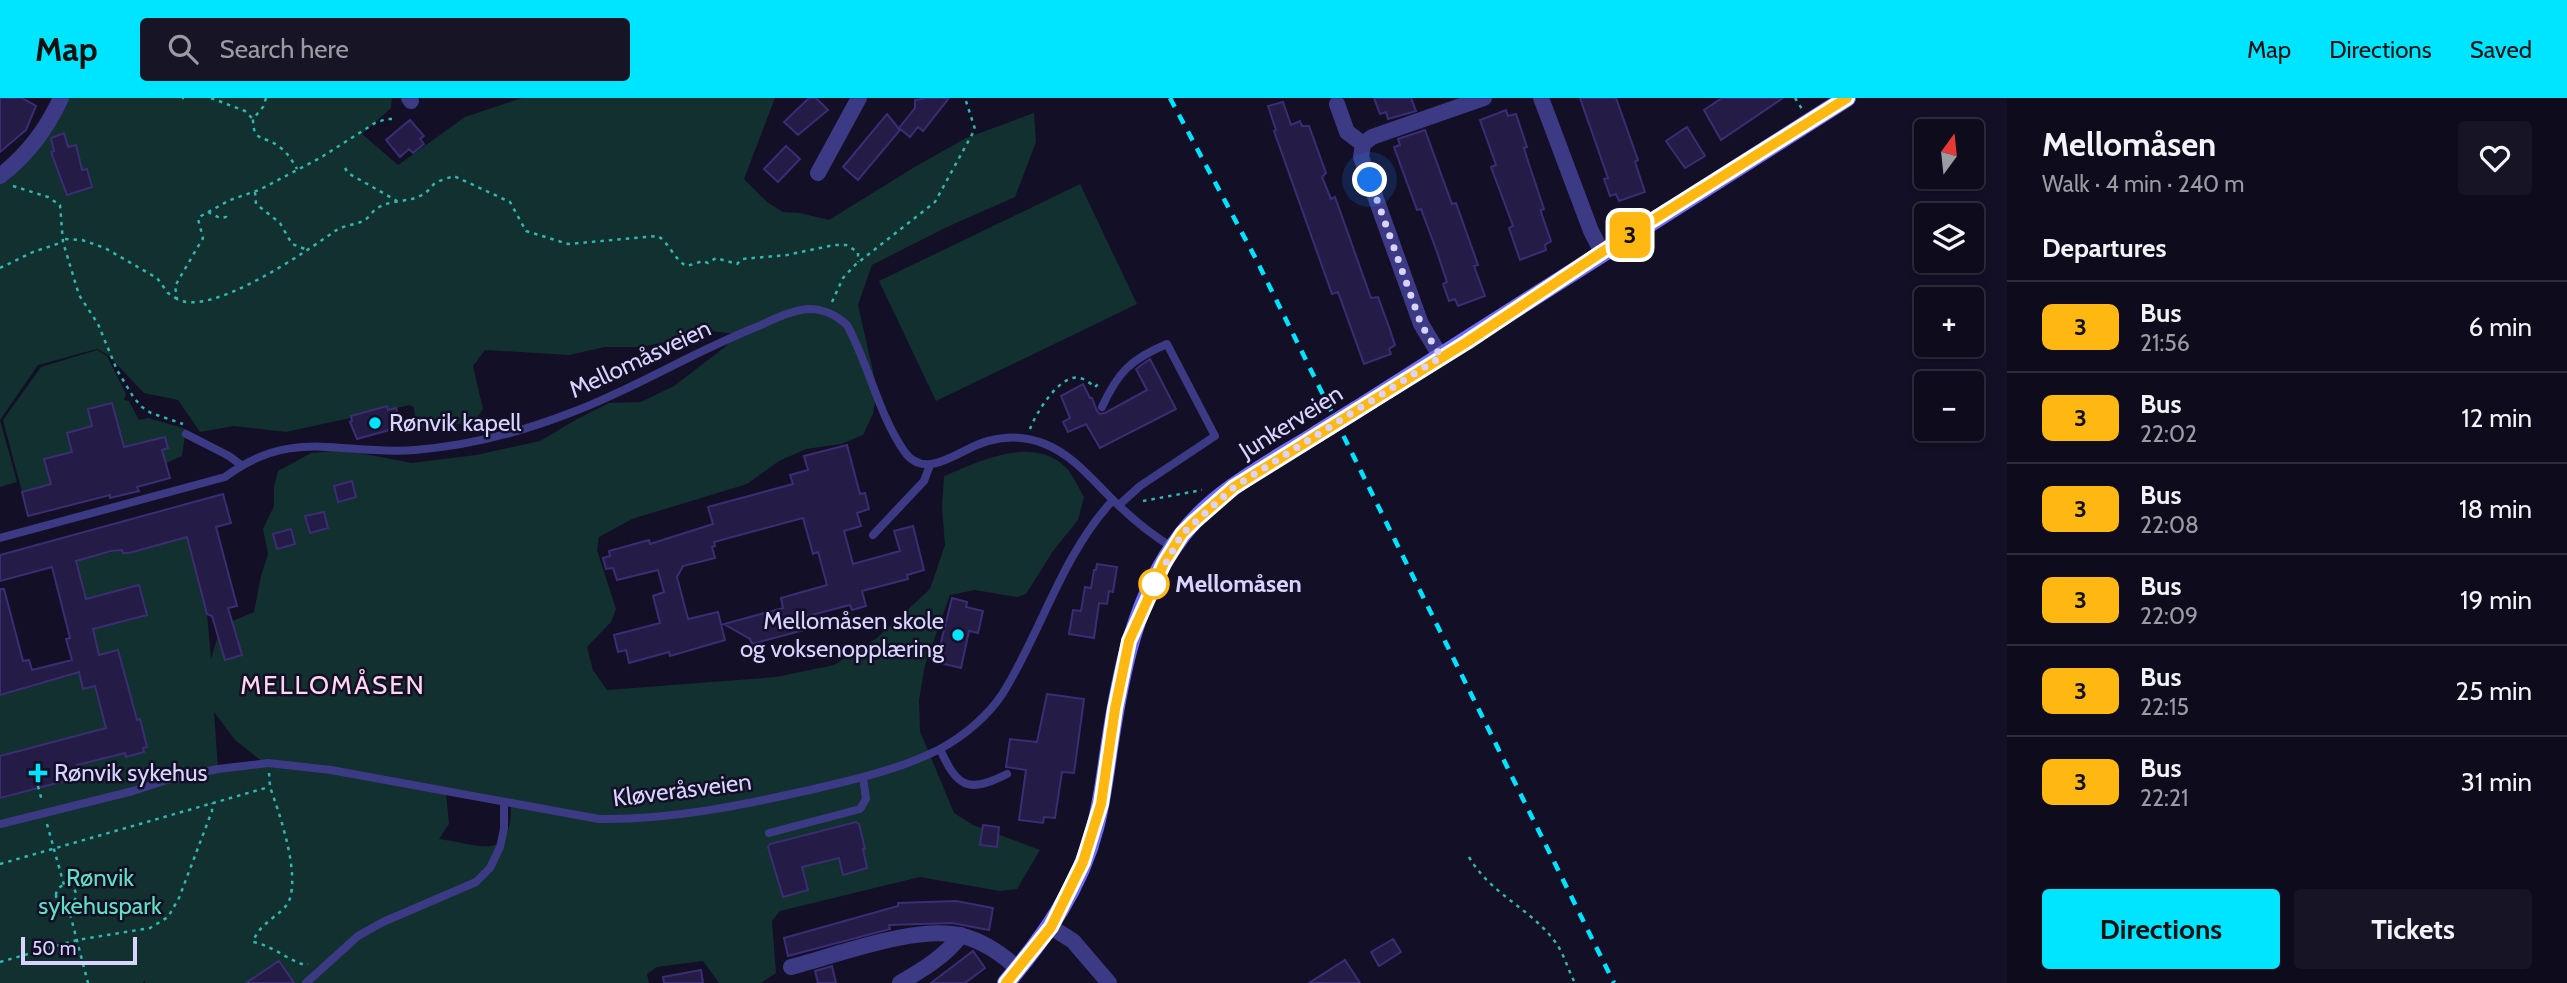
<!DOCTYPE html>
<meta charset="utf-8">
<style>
body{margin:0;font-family:Cabin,sans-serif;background:#171425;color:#f1f3f6;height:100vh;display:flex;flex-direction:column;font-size:26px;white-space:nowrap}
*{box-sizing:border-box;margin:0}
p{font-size:23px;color:#9b9ba3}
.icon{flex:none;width:38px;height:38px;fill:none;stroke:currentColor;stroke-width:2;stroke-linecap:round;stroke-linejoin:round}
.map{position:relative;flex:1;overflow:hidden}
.side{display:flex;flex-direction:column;background:#0e0b1c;width:560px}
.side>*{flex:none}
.badge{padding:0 14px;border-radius:10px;font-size:24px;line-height:46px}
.needle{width:46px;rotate:15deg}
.tools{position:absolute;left:1914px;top:21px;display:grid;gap:14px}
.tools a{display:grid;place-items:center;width:70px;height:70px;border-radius:7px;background:#0e0b1c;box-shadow:0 4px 10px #0003,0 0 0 2px #2e2b3b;font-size:35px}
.scale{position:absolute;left:21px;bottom:18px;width:116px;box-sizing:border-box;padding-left:7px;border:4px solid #d9d4ff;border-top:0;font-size:19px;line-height:24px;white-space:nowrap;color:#d9d4ff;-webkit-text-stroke:5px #130f26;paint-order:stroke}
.you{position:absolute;width:35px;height:35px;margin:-18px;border:5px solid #fff;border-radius:50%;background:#1a73e8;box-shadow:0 0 0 10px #1a73e833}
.map>.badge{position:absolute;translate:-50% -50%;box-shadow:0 0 0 4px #fff}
h2{padding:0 35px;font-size:26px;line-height:63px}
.round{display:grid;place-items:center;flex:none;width:74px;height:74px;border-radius:7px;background:#171425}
.head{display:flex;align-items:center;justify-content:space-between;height:119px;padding:0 35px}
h1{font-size:33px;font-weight:700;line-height:52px}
.cta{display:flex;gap:14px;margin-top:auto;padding:14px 35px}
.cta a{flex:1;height:80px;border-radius:7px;background:#00e5ff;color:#111;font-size:28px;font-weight:700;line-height:80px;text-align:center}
.cta a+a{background:#171425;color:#f1f3f6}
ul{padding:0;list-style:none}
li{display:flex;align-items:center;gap:21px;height:91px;padding:0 35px;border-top:2px solid #2e2b3b}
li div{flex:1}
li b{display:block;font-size:26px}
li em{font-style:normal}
li .badge{min-width:77px;font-weight:700;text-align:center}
header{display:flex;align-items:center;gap:42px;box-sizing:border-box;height:98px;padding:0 35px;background:#00e5ff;color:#111}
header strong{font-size:33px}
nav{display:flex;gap:38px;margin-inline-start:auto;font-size:24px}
.search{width:490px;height:63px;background:#171425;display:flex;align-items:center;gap:18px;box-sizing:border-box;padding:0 24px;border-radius:7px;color:#9b9ba3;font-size:26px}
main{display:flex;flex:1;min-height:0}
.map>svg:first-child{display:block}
</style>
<header>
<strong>Map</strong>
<div class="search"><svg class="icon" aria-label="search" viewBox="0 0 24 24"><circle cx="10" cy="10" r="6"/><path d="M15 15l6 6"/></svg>Search here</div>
<nav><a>Map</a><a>Directions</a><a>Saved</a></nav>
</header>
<main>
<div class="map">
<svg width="2007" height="885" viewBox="0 0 2007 885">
<rect width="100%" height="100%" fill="#130f26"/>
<path fill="#12302f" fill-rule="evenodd" d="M68 0H392L391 10 362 36 398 67 465 19 522 0H775L744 81 767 104 783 114 800 115 829 122 913 70 966 40 1034 15 1036 44 1015 99 947 129 872 167 858 207 877 291 873 316 863 337 841 346 806 351 779 363 747 386 632 421 599 439 597 452 616 511 611 524 587 549 593 572 607 592 776 579 834 567 877 540 930 491 945 447 942 410 944 378C978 364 1029 338 1063 367 1072 374 1078 389 1084 399L1078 422 1053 453 1026 496 1017 499 975 492 950 497 925 567 919 602 920 633 954 715 973 727 1040 752 1017 791 1000 793 920 779 780 813 772 823 776 875 761 885H719L703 863 657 869 647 876 649 885H145V882L143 885H0V700L80 679 74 656 85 665 125 654 127 659 143 654V650L147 648 140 622H137L118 552 100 558 93 531 146 516 139 487 86 501 76 462 122 452 123 455H130L193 437 189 446 207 515 211 561 221 528 254 514 261 478 268 456 263 431 274 408V389L278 373 311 355 343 352 412 365 476 357 540 343 577 321 609 305 641 304 674 288 725 249 737 236 710 233 643 249H605L569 257 485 252 473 268 483 311 475 323 438 330H416L414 310 410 307 286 334 234 328 200 334 178 302 144 295 108 257 97 251 38 267 0 322 17 384 0 389V84ZM214 614 235 642 263 664 218 670ZM446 695 511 707C512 766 478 746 439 741L449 726Z
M1080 86 1137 206 936 303 879 183Z
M97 252 107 258 126 296 124 302 129 303 139 322 148 320 186 331 182 358 166 365 162 352 168 349 165 339 124 349 112 305 88 311 92 328 72 353 68 376 62 356 45 361 51 386 22 394 3 322 41 269Z
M78 574 83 591 95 588 107 630 0 658V595Z"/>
<path fill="#241b47" stroke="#3b2d73" stroke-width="2" d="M0 0H22L36 8 26 32 0 54Z
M809 0H816L828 12 798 37 784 24Z
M926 0H949L923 33 918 29 910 39 899 30 915 10V2Z
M1374 0H1411L1416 13 1388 21 1386 14 1380 16Z
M1580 0H1616L1638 62 1635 64 1645 94 1619 103 1616 96 1610 98 1604 81 1608 80Z
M1722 0H1783L1721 42 1704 12Z
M1283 4 1291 27 1300 23 1302 28H1309L1326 75 1322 79 1331 101 1335 99 1371 200 1378 199 1389 229 1395 247 1389 251 1391 256 1364 266 1338 194 1332 196 1274 33 1276 32 1268 8Z
M1506 12 1508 18 1516 16 1527 49 1524 50 1528 63 1544 111 1541 112V114L1551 143 1545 147 1546 152 1520 162 1509 130 1513 128 1491 69 1496 67 1480 22Z
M887 16 900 32 858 82 843 69Z
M410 22 424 38 420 41 424 46 413 55 409 51 400 59 386 42Z
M1687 29 1705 58 1685 70 1666 43Z
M1425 32 1452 106 1456 105 1472 150 1478 167 1474 168 1485 198 1458 208 1455 201 1449 203 1443 186 1447 184 1437 154 1421 111 1417 112 1394 49 1400 47 1398 41Z
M64 35 68 49 76 47 82 72 87 71 92 89 67 97 51 54 54 53 51 40Z
M786 48 800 61 778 84 764 71Z
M1150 261 1176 311 1100 350 1086 326 1068 334 1063 324 1070 320 1061 298 1083 286 1090 300H1092L1097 313 1100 316 1105 315 1147 292 1136 271Z
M112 305 124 349 165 339 168 350 162 352 170 380 137 389 139 393 110 400V397L28 418 22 394 51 386 44 361 72 354 67 335 92 328 88 311Z
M387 308 388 312 396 310 401 325 392 328 393 331 357 341 350 324 352 323 351 318Z
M847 347 860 396 865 395 869 411 857 415 861 428 844 433 853 466 900 453 894 433 913 428 924 472 907 477 908 481 862 493 866 508 852 512 850 507 800 520 804 532 752 546 750 541 724 526 783 510 781 500 827 487 818 454 813 456 803 420 714 444 715 448 712 449 715 460 683 468 677 479 688 521 718 514 725 542 670 558 669 554 629 565 626 552 618 554 614 537 660 525 653 498 664 494 658 472 617 482 613 470 606 471 603 460 610 458 609 453 649 442 650 446 713 426 708 409 793 386 790 377 808 372 804 358Z
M352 383 356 399 338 404 334 388Z
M223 396 231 425 216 429 237 508 228 510 242 557 225 562 212 518 207 516 187 439 129 455H123L122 452 111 453 76 463 86 501 139 487 147 517 93 531 99 557 118 552 137 622 140 621 147 649 143 650 144 654 126 659 125 655 77 667 80 679 0 700V658L106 630 95 588 83 591 79 574 0 597V491H4L23 563 29 562 32 572 72 562 66 541 70 540 52 469 0 483V457Z
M324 414 328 430 310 435 305 418Z
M291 431 295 446 277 451 273 436Z
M1097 466 1117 469 1113 494 1109 493 1107 506 1099 505 1094 540 1069 536 1073 512 1081 513 1085 489 1091 490 1094 472H1096Z
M952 500 967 504 966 509 983 513 978 535 969 533 961 570 936 564Z
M1047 596 1084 601 1074 675 1062 674 1055 720 1044 719 1043 725 1019 722 1026 672 1006 669 1010 641 1037 644Z
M856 724 859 726 865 751H863L867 770 843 777 839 760 802 769 808 792 783 799 768 749 770 746Z
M983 727 999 729 997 749 980 747Z
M956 803 993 810 989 832 952 825 889 827 890 831 788 858 784 840 898 808V805Z
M1393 841 1401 854 1379 868 1371 854Z
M973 853 985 870 965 885H931Z
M1345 862 1360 885H1309Z
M279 863 294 885H246Z
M832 868 836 885H818L815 873Z
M701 872 703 885H664L663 879Z"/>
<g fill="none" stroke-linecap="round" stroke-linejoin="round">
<path stroke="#2fb8b0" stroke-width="2.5" stroke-dasharray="3.5 5" stroke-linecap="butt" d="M182 0H184
M211 0 245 13 253 21
M266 0 263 9 253 21C253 45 264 37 278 48 287 54 292 62 297 71
M1795 0 1802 11
M392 21H386L375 25 320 60 259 92 230 102 201 118 198 121 203 140 175 188 177 201C210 220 307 153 335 133 344 127 356 127 365 122 369 119 372 114 376 111 390 101 408 105 422 97 427 95 430 90 434 86 440 82 448 80 454 78L510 104 526 133 568 146 658 138C670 146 675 163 687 168L703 163 708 165 716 160 737 166 742 161 787 157 834 147H846L858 154V164
M345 70 348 75 397 103
M13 88 48 99 60 107 63 144 79 197 98 226 117 272 134 300 142 309 151 315 183 326
M255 94 256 106 280 125 292 146 305 151
M208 114 220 120 226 119 229 122
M65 141 82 142 105 150 157 180 168 195 177 201
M0 170 33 154 63 144
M832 204 843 180 855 167 935 104 975 31 965 0
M1030 331C1036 315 1060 275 1080 280 1085 281 1091 286 1095 289L1101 283
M1143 403 1202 392
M269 675 270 689C280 717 300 775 289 803 282 818 260 823 253 844 273 848 286 861 305 867L308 866
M38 688 42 703
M47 726 64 787
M1469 759C1491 797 1532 811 1556 845 1564 856 1568 872 1575 885
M0 766 269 689
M56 797a10 10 0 1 1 20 0a10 10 0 1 1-20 0Z
M68 808 88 885
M0 864 77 842 150 830 168 819 179 800 212 713V705"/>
<path stroke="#3d3a85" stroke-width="8" d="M1102 309C1118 274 1131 261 1167 246L1215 338 1140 388 1119 407
M186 336 229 358 241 367
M873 437 924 383 930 367
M0 440 225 379C293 328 342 358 415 352 467 348 521 334 570 315 635 291 694 253 759 228 774 221 792 212 809 211 825 211 836 217 847 227 869 267 878 315 904 353 926 385 960 350 988 343 1007 338 1026 338 1045 346 1072 357 1090 379 1110 399 1129 418 1150 436 1172 449
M940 651C957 689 968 696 1007 676
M0 726 133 693 170 681 218 671 268 665 331 672 599 721C672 722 743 707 814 691 856 681 901 671 940 651 964 638 988 618 1003 595 1042 532 1062 457 1113 402
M769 735 860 711 866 701 863 679
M306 885 358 838 383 824 476 784 490 770 500 749 504 731V705"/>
<path stroke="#3d3a85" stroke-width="16" d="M409 0 411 3
M1541 0 1591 133 1602 154
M1337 6 1347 34 1363 46
M1363 46 1361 59 1421 226 1441 259
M1363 46 1372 39 1484 0
M818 75 859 0
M0 78C28 56 46 32 61 0
M1051 829 1073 843 1109 885
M791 869C837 857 918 826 963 838 985 844 1002 856 1018 871
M900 885C922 872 946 858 961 837"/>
<path stroke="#6f6bff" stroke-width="18" d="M1356 312 1847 0
M1006 885C1045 839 1080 789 1095 730 1102 704 1105 678 1109 651 1120 577 1135 498 1182 437 1215 393 1271 365 1317 336"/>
<path stroke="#00e5ff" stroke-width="4.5" stroke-dasharray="10 9" stroke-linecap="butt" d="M1170 0 1256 161 1614 885"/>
<path stroke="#6f6bff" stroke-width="18" d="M1317 336 1356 312"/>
</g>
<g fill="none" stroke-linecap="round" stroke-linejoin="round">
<defs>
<path id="line" d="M1006 885 1051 829 1083 764 1101 706 1115 611 1129 543 1164 465 1182 436 1194 424 1234 389 1467 244 1602 154 1847 0"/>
</defs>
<use href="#line" stroke="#fff" stroke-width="16"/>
<use href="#line" stroke="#feb811" stroke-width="10"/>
<path stroke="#d9d4ff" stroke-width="7" stroke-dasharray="0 12.6" d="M1154 486 1182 436 1234 389 1441 259 1421 226 1370 82"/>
</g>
<g fill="#00e5ff" stroke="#130f26" stroke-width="2.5">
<circle cx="375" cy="325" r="7"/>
<circle cx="958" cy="537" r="7"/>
<path d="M34.5 664.5h7v7h7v7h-7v7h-7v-7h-7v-7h7z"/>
</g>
<circle fill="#fff" stroke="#feb811" stroke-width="3.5" cx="1154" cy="486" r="14"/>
<g text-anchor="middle" stroke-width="5" stroke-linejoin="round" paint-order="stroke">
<g font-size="24" fill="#d9d4ff" stroke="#130f26">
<text transform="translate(640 261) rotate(-25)" y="8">Mellomåsveien</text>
<text transform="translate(1291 324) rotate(-32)" y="8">Junkerveien</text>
<text transform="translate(682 692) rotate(-7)" y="8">Kløveråsveien</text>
</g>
<g font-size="24" fill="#d9d4ff" stroke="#130f26" text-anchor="start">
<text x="389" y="333">Rønvik kapell</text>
<text x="944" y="531" text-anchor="end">Mellomåsen skole<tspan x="944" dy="28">og voksenopplæring</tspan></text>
<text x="54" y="683">Rønvik sykehus</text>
</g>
<g font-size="24" font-weight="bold" fill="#d9d4ff" stroke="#130f26" text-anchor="start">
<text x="1175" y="494">Mellomåsen</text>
</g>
<g font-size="24" fill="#5fe0c0" stroke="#130f26">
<text x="100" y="788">Rønvik<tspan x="100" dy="28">sykehuspark</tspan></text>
</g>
<g font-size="26" letter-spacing="2" fill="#ffd6f0" stroke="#130f26">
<text x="333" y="596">MELLOMÅSEN</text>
</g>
</g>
</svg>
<div class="tools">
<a><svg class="needle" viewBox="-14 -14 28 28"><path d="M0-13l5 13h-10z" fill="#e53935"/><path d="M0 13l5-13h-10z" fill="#9b9ba3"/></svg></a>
<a><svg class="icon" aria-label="layers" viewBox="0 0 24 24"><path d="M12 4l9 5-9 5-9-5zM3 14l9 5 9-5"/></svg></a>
<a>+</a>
<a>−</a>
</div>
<div class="scale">50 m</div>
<div class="you" style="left:1370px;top:82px"></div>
<b class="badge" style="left:1630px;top:137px;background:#feb811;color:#111">3</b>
</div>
<section class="side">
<div class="head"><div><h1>Mellomåsen</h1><p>Walk · 4 min · 240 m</p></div><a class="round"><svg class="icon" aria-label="heart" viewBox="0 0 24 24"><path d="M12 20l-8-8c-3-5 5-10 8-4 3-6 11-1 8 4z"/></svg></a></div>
<h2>Departures</h2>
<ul>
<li><span class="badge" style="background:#feb811;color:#111">3</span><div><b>Bus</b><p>21:56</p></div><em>6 min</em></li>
<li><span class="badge" style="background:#feb811;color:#111">3</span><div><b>Bus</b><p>22:02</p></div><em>12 min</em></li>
<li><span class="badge" style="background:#feb811;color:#111">3</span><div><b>Bus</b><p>22:08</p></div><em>18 min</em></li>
<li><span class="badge" style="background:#feb811;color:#111">3</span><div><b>Bus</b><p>22:09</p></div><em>19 min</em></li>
<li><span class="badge" style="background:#feb811;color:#111">3</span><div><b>Bus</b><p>22:15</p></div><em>25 min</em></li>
<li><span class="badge" style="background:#feb811;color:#111">3</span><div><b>Bus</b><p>22:21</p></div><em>31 min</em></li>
</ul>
<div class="cta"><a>Directions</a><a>Tickets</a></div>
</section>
</main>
